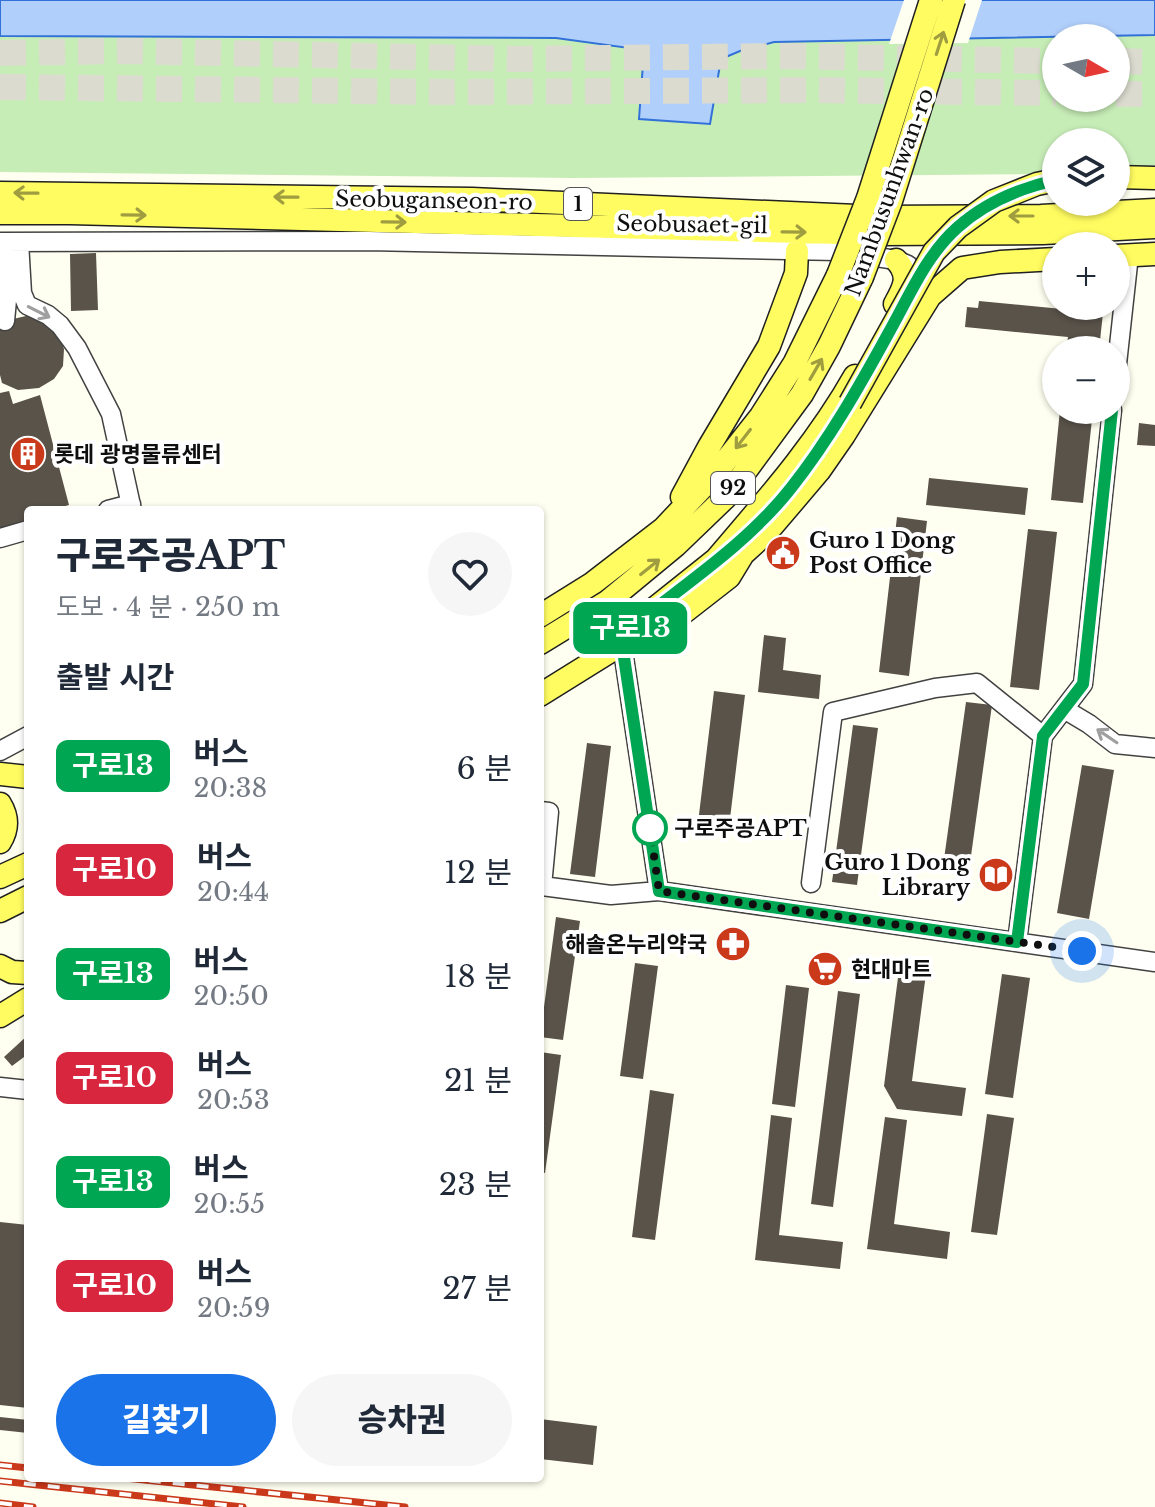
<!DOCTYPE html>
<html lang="ko">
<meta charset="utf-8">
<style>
body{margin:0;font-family:"Libre Baskerville","Noto Sans KR",serif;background:#f6f6f7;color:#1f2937;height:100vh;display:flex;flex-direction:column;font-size:30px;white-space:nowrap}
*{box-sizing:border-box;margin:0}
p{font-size:26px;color:#747a83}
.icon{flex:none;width:44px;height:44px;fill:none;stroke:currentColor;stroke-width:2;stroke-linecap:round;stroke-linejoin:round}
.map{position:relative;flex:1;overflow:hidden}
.details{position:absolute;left:24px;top:506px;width:520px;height:976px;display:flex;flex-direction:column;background:#fff;border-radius:8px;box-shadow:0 2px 6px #0004}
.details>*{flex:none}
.badge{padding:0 16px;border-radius:12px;font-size:28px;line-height:52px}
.needle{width:52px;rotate:99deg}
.fabs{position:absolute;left:1042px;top:24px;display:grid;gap:16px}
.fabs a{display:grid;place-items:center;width:88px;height:88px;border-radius:50%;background:#fff;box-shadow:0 2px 6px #0004;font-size:40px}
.you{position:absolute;width:40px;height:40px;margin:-20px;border:6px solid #fff;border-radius:50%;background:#1a73e8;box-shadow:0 0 0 12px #1a73e833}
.map>.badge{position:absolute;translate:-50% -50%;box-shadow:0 0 0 4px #fff}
h2{padding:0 32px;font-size:30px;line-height:72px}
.round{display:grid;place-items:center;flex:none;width:84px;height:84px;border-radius:42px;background:#f6f6f7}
.headline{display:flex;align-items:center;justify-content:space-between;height:136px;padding:0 32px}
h1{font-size:38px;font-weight:800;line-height:60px}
.cta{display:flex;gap:16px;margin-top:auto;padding:16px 32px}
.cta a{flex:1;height:92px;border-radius:48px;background:#1a73e8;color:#fff;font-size:32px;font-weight:800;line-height:92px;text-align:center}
.cta a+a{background:#f6f6f7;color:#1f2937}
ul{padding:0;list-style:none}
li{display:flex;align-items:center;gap:24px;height:104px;padding:0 32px}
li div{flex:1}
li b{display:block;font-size:30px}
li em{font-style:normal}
li .badge{min-width:88px;font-weight:700;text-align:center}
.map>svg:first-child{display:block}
</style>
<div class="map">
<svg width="1155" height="1507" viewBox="0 0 1155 1507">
<rect width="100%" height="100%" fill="#fffff1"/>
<path fill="#c7edb7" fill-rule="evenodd" d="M0 0H1155V173H1116V142H1056V174L573 178 0 172ZM1056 38H1116V98H1056Z"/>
<path fill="#b1cffb" stroke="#3271d8" stroke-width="2" d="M0 0H1155V35L774 42 740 51 721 59 710 124 639 119 644 50 556 38 0 36Z"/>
<path fill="#fffff1" d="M904 0H982L968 43 889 44Z"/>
<path fill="#59534a" d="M96 253 98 310 71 311 70 254Z
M979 301 1103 313 1099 350H1066L1068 337 965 327 967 307 978 308Z
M26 316 41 318 57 329 64 349 63 366 54 379 39 388 18 390 2 383 0 375V322Z
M9 391 13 404 40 395 69 505 51 510H28V522L0 528V393Z
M1060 410H1093L1083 503 1051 500Z
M1139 423 1155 425V446L1137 445Z
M929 478 1028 488 1025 515 926 505Z
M897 517 927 521 909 676 879 672Z
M1028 529 1057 532 1039 690 1010 687Z
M764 635 786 638 783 670 821 675 819 699 758 692Z
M714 691 745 695 728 835 697 831Z
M966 702 992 705 970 863 944 859Z
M853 725 878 728 857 885 832 882Z
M587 743 611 746 595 877 570 874Z
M1082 765 1114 770 1089 919 1057 913Z
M556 917 580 921 563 1040 540 1037Z
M900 962 927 966 912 1081 966 1088 962 1116 897 1109 884 1086Z
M635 963 658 966 643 1079 620 1076Z
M1002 974 1030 978 1013 1098 985 1094Z
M786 985 809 988 795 1107 772 1104Z
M838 991 860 994 833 1207 811 1204Z
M28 1035V1054L12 1066 4 1057Z
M540 1052 561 1055 545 1173 540 1172Z
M650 1090 674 1094 655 1240 632 1237Z
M987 1114 1014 1118 997 1235 971 1232Z
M771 1115 792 1118 779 1235 843 1242 840 1269 755 1260Z
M885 1117 907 1120 894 1224 950 1232 947 1259 867 1249Z
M0 1222 28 1225V1408L0 1405Z
M0 1417 28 1420V1433L0 1430Z
M540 1419 597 1426 593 1465 540 1459Z"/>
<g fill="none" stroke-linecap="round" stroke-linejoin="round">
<path stroke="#dbdbcf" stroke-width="26" stroke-dasharray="26 13" stroke-linecap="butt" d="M0 53 125 51 514 59 780 56 1056 61
M1116 61 1155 62
M0 87 448 92 809 90 1056 93
M1116 94H1155"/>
<defs>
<path id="minor" d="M0 242 368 241 837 251 896 260 908 265
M19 242 22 293 27 305 48 315 60 325 77 348 111 414 132 510
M5 321 8 290 5 242
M1116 373 1129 255
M108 510 131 504
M0 538 28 530
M622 644 659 891 1155 962
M1064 709 1089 724 1115 744 1155 748
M0 751 28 736
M540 811 549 812 542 886 611 895 659 891
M811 883 833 712 935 688 977 683 1043 736
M1017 942 1043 736 1083 684 1112 410
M0 1087 28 1090"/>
<path id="major" d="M1116 177 1155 178
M0 193 472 199 879 217 1041 216 1155 210
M0 213H70L879 234 1043 233 1155 227
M1116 256 1155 254
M895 304C904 288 911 276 896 260
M682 497 709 447 769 346 796 273 797 251
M713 563C764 503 816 445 855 376
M540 616 593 583 663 529 716 473 761 416 794 364 838 275
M540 643 607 602 676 545 728 495 802 394 829 346 862 277
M622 644 630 628 724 553
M540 695 622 644 652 637 729 577 743 554 768 531 819 471 844 435 930 296 962 268 1000 262 1056 259
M0 774 28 777
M0 804C8 817 8 829 0 842
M0 877 28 864
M0 911 28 897
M0 966 12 972 28 973
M0 1016 28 999"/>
</defs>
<use href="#minor" stroke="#424242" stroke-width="21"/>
<use href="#major" stroke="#202020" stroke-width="25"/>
<use href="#minor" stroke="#fff" stroke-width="18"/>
<use href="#major" stroke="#fffc61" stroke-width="22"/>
<defs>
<path id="rail" d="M0 1465 28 1468
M125 1478 405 1507
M0 1481 243 1507
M0 1503 33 1507"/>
</defs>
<use href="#rail" stroke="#cb391b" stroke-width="7"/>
<use href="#rail" stroke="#fff" stroke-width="4" stroke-dasharray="12" stroke-linecap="butt"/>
<defs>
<path id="major-bridge" d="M838 275 868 198 931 0
M862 277 891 201 954 0
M850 403 934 252 958 227 994 201 1037 184 1056 180"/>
</defs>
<use href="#major-bridge" stroke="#202020" stroke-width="25" stroke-linecap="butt"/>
<use href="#major-bridge" stroke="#fffc61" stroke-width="22"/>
</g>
<defs><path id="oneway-shaft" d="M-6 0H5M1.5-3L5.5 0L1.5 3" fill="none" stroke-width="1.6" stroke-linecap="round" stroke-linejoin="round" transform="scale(2)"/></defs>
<g stroke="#9f9d40">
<use href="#oneway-shaft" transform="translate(940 43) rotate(-72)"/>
<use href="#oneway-shaft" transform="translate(26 193) rotate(-179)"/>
<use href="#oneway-shaft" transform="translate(286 197) rotate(-179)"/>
<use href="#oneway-shaft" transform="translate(134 215) rotate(1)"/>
<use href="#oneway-shaft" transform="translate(1021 216) rotate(180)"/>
<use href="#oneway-shaft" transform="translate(394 222) rotate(1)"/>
<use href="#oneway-shaft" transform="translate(794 232) rotate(1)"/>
<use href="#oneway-shaft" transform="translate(816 369) rotate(-60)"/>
<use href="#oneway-shaft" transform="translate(743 439) rotate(128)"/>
<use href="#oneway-shaft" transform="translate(650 567) rotate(-39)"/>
</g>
<g stroke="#9f9f9f">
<use href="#oneway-shaft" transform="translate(39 312) rotate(27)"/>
<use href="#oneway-shaft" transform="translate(1107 736) rotate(-146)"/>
</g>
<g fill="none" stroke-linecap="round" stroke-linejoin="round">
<defs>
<path id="line" d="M1056 180C1020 188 986 202 958 227 926 255 909 297 888 334 859 387 829 440 791 488 748 543 684 585 630 628L622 644 659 891 1017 942 1043 736 1083 684 1112 410"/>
</defs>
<use href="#line" stroke="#fff" stroke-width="18"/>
<use href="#line" stroke="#00a651" stroke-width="12"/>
<path stroke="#0f0f0f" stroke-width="8" stroke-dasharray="0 14.4" d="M650 828 659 891 1082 951"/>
</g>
<defs>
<symbol id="building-disc" viewBox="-11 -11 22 22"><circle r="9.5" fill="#cb391b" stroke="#fff"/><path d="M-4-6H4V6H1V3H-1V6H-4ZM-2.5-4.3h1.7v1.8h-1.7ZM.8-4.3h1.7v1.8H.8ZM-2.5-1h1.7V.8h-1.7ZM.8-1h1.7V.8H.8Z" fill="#fff"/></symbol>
<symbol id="civic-disc" viewBox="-11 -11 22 22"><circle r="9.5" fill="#cb391b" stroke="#fff"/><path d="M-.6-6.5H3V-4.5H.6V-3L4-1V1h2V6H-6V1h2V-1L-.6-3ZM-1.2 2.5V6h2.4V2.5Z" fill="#fff"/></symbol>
<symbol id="library-disc" viewBox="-11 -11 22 22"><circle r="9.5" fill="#cb391b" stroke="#fff"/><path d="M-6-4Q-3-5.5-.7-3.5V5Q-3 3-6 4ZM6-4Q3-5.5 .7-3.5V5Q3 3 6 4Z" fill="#fff"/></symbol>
<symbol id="pharmacy-disc" viewBox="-11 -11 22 22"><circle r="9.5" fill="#cb391b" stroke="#fff"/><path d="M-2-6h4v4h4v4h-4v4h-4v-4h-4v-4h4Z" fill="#fff"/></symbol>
<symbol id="supermarket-disc" viewBox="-11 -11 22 22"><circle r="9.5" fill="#cb391b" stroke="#fff"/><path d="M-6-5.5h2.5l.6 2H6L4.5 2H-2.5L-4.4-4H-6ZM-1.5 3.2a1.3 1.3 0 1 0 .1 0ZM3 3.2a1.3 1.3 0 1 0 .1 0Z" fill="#fff"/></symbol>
</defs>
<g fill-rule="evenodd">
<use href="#building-disc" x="8" y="434" width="40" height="40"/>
<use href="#civic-disc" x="763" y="533" width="40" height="40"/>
<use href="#library-disc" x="976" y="855" width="40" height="40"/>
<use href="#pharmacy-disc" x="713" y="924" width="40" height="40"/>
<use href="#supermarket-disc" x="805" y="949" width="40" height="40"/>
</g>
<circle fill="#fff" stroke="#00a651" stroke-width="4" cx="650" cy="828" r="16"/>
<g text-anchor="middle" stroke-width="8" stroke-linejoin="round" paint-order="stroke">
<g fill="#fff" stroke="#575757" stroke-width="2">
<rect x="564" y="188" width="28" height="32" rx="6"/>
<rect x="711" y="472" width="44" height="32" rx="6"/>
</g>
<g font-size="20" font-weight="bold" fill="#0f0f0f">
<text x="578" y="211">1</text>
<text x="733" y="495">92</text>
</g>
<g font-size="22" fill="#0f0f0f" stroke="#fff">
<text transform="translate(889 192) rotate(-70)" y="8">Nambusunhwan-ro</text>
<text transform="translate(434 200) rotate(1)" y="8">Seobuganseon-ro</text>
<text transform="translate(692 224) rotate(1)" y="8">Seobusaet-gil</text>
</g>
<g font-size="22" font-weight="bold" fill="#0f0f0f" stroke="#fff" text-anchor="start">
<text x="54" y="462">롯데 광명물류센터</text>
<text x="809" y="548">Guro 1 Dong<tspan x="809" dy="25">Post Office</tspan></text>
<text x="970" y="870" text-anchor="end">Guro 1 Dong<tspan x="970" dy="25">Library</tspan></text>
<text x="707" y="952" text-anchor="end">해솔온누리약국</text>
<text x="851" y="977">현대마트</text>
</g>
<g font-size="22" font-weight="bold" fill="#0f0f0f" stroke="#fff" text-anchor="start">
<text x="674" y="836">구로주공APT</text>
</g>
</g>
</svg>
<div class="fabs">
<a><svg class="needle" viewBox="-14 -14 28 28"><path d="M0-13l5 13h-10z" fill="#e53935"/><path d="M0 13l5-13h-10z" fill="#747a83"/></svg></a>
<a><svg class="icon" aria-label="layers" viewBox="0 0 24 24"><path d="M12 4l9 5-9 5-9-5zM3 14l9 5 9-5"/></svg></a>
<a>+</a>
<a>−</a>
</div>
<div class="you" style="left:1082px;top:951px"></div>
<b class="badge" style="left:630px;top:628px;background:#00a651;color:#fff">구로13</b>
<section class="details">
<div class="headline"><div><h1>구로주공APT</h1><p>도보 · 4 분 · 250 m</p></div><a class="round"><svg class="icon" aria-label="heart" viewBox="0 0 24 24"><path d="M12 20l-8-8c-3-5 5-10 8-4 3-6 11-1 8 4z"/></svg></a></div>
<h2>출발 시간</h2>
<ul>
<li><span class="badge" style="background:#00a651;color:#fff">구로13</span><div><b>버스</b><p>20:38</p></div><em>6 분</em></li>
<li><span class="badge" style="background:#d7263d;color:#fff">구로10</span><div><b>버스</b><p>20:44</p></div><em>12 분</em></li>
<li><span class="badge" style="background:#00a651;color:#fff">구로13</span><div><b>버스</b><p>20:50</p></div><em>18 분</em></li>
<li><span class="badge" style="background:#d7263d;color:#fff">구로10</span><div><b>버스</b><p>20:53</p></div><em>21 분</em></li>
<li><span class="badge" style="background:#00a651;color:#fff">구로13</span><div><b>버스</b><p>20:55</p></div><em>23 분</em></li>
<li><span class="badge" style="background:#d7263d;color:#fff">구로10</span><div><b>버스</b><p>20:59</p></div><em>27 분</em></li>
</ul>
<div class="cta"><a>길찾기</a><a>승차권</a></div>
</section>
</div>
